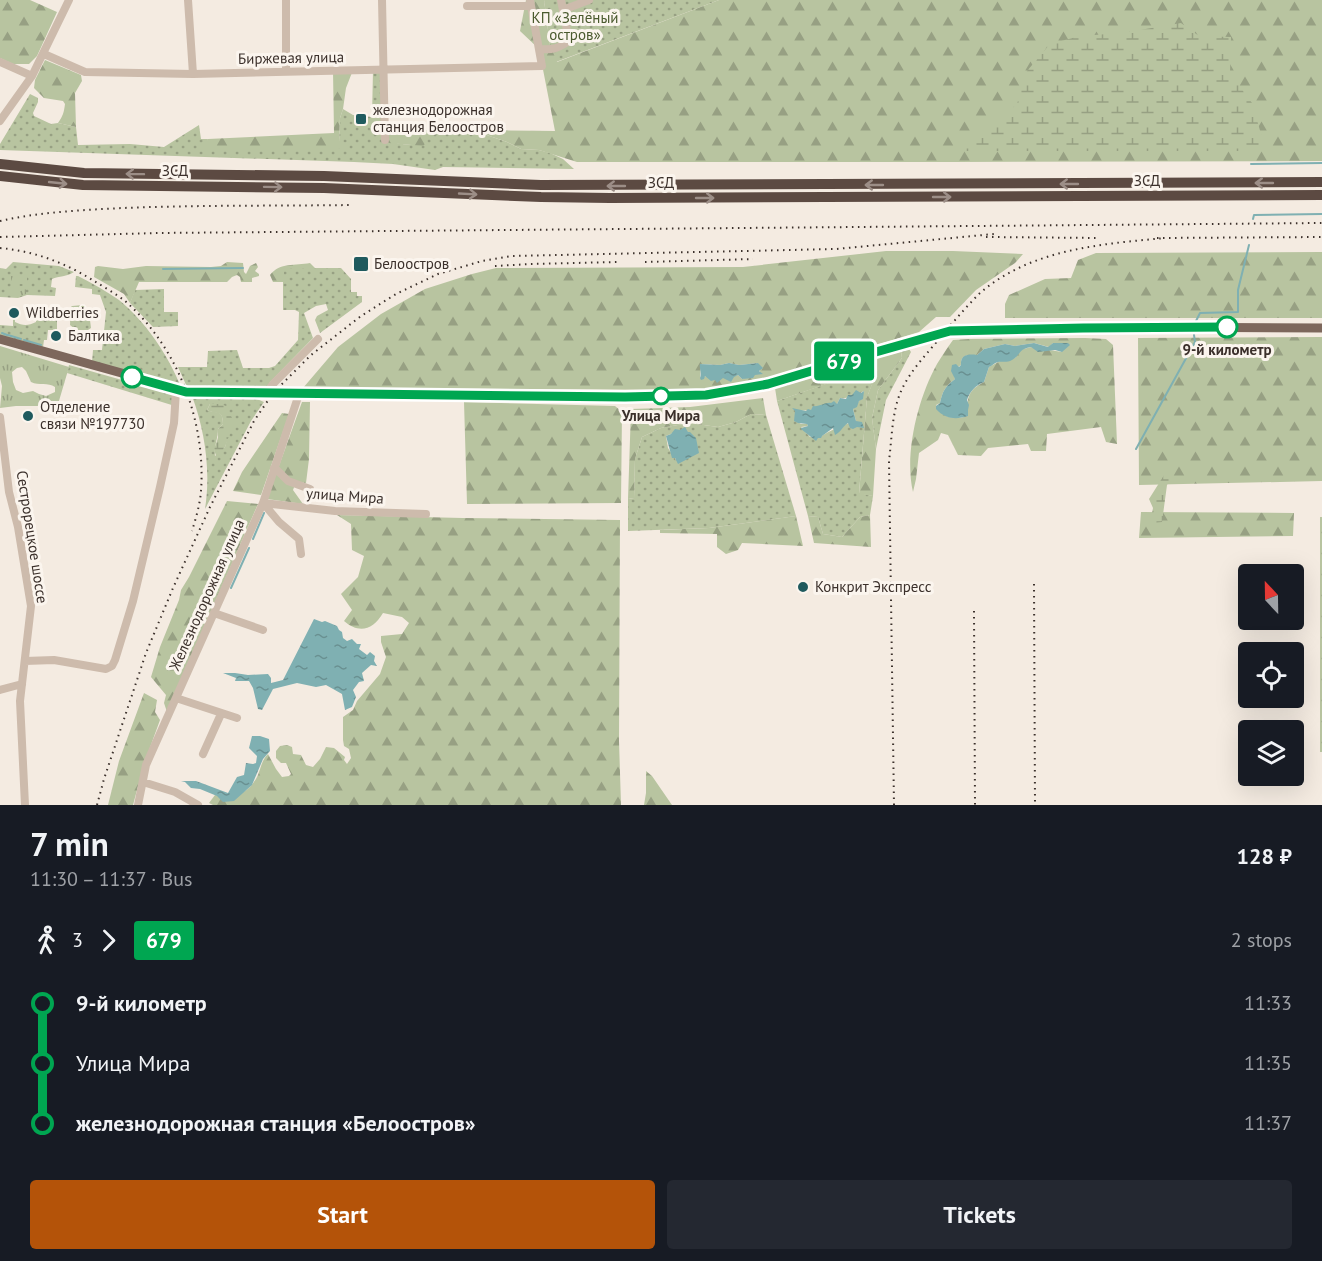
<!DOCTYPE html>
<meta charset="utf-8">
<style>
body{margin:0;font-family:"PT Sans",sans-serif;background:#242831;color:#f1f3f6;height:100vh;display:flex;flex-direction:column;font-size:22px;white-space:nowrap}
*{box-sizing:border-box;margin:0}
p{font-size:20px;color:#9ea1a6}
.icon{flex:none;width:33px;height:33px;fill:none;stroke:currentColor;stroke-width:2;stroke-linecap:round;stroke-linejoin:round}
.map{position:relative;height:805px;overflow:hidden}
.details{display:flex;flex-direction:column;background:#171b24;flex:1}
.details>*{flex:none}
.badge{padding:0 12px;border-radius:4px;font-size:21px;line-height:39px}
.needle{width:39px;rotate:338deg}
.controls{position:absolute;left:1238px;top:564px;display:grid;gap:12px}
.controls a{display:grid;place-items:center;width:66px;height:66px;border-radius:6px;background:#171b24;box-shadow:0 6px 24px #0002;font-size:30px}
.map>.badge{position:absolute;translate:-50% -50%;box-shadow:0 0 0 3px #fff}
.legs{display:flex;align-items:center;gap:9px;height:66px;padding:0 30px;font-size:20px}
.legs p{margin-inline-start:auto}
.headline{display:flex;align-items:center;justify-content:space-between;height:102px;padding:0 30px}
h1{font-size:33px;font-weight:800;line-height:45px}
.primary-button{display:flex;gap:12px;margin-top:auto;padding:12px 30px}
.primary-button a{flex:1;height:69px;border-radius:6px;background:#b45309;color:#fff;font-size:24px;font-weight:800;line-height:69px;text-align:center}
.primary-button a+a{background:#242831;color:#f1f3f6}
ul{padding:0 30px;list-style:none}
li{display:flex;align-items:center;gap:21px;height:60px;font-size:22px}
li i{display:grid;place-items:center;width:9px;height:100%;margin:0 8px;background:currentColor}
li i::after{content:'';width:15px;height:15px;margin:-8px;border:4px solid;border-radius:50%;background:#171b24}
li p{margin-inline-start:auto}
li:first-child i{background:linear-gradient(#0000 50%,currentColor 0)}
li:last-child i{background:linear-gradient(currentColor 50%,#0000 0)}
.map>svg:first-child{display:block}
</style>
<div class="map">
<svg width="1322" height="805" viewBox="0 0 1322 805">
<defs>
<pattern id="grass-dots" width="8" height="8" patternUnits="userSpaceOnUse" patternTransform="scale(1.5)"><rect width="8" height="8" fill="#b8c4a0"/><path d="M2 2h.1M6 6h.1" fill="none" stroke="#97a083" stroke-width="1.8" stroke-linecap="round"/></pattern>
<pattern id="forest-firs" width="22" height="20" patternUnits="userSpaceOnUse" patternTransform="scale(1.5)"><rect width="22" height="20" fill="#b8c4a0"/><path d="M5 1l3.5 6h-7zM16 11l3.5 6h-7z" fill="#97a083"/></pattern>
<pattern id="wetland-marsh" width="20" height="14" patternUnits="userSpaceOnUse" patternTransform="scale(1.5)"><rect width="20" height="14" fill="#b8c4a0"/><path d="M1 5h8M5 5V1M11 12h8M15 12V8" fill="none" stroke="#97a083"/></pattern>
<pattern id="park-tufts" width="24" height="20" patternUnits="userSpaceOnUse" patternTransform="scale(1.5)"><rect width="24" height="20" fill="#b8c4a0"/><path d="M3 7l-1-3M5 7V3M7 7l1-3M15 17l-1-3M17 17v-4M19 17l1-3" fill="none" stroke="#97a083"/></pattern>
<pattern id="water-ripples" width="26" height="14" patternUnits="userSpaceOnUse" patternTransform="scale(1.5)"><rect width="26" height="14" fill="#7fb0b2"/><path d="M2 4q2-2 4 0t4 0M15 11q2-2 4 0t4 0" fill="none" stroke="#699091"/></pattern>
</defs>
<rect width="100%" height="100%" fill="#f4ebe1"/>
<path fill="url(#grass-dots)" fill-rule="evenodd" d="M544 0H719L556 62 550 45Z
M373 70H382L385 139C398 145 411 146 426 143V130H472L507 142 521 149 539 150 550 153 563 159 574 169 443 167 435 170 393 164 354 162 0 150V144L30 94 38 98V102L33 113 34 116 51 124 58 123 76 127 78 145 130 144 164 147 199 125 201 139H208L205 149H248L339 142 340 118 343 109 353 115 372 117Z
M13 262 59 266 74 272C67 277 59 276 52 279L51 287 56 288 55 296 27 295 18 298 0 297V268L6 269Z
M283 268H341L351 279V292H357V296H362V302L320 333 315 320 317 316 328 310 326 304 316 306 304 313 313 338 270 382 267 388 187 387 178 367H207L208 351 237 350 243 368H269L275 366 298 340 299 312 295 310H283Z
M76 276H78C92 283 106 291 119 300 146 322 168 355 181 387L92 362 93 350H102L106 312 100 295 92 294V289L75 287Z
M164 289V312H178V326L153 327 130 303 135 290Z
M83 305 89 312 91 328 88 330H76L70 325 71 307 72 306Z
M13 317H15V322C23 326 28 326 36 322V317L57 318V330H48L47 340H44L43 347 0 335V325L13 326Z
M909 349 911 352 886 400 876 449 872 418 878 390 902 358 901 351Z
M69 365 175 395V406L67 373Z
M880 365 867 397 859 493 873 496 870 515 860 517 842 537 823 534 818 517 808 516 777 401ZM864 391 859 401 853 409 856 421C842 425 831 430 818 438L810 437 801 427 808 426 807 424H801L796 421 795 411 811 410 831 403 837 404 840 398C847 399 857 395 864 391Z
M192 396 252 397 264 402 251 421 205 509C211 471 205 431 192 396ZM210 404H221L227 439 225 447 215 456C214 445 218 439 218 429L223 424C223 409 217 414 207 410Z
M751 414 766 415 796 516 709 528 628 531V499L634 498 635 459 642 437 661 428 689 423 718 427 736 422ZM680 430 688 432 676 460 668 448 666 436Z"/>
<path fill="url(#forest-firs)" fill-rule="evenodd" d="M0 0H30L57 12 37 56 29 64H13L0 58Z
M526 0H544L550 45 557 62 719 0H1322V161L956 162H577L539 150 521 149 507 142 472 130 555 131 539 49 520 31Z
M45 60 81 75 82 81 75 93 76 127 58 123C63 116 64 112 65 104L63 101 44 98 34 88 35 80Z
M353 70 346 88 343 109 340 118 339 142 348 143V148L325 150 205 149 204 145 208 139 334 133 333 71Z
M385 130H426V143L423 146 389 143 385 139Z
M886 251H953L1023 254 1015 263 976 290 950 317H936L919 332 771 377 705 390 303 388 338 347 381 314 425 289 472 274 496 268 743 267ZM729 363 739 365 758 363 760 372 742 379 738 375C725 380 712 372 700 378L701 364 720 365Z
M1322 252V318H1005V304L1009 295 1045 279 1071 278 1078 260 1096 253Z
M227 262 243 263 244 272 246 274 250 266 256 263 258 267 255 271 259 274V276L252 278V282H241L240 277 237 275 232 277 227 282H139L130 303 124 294 94 277 95 267 98 266 123 269 146 266 211 267 221 266Z
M310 263 315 268H284V282H273L270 275C280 262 295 266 310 263Z
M1322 337V481L1139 485 1138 338Z
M1085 338 1106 339 1113 345 1117 444 1106 442 1101 427 1047 434 1046 451H1031L1028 444 988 448 981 456 958 455 948 435 941 433 938 440 919 453 916 479 913 492C904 454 918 398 937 364 942 356 947 348 953 340L969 339ZM1034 343 1049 347 1053 343 1062 352 1031 347 1020 350 1015 358 1000 361 989 367 984 382C967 391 967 398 968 416 955 420 943 419 936 405L940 403C943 390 945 387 955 379L954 374 956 365 958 367 961 365C960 354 969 355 977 355L984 349 1005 344 1015 346Z
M901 351 902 358 878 390 872 418 876 449 873 496 859 494 867 397 879 366 777 401 775 388Z
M763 398 766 415 751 414 736 422 718 427 689 423 661 428 642 437 635 459 634 498 628 499 631 409 690 407Z
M302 402H310L309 459 306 483 296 482 293 490 303 504 267 499Z
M464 402 615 406 622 412 621 503 467 504Z
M282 413 289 414 261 495 233 491 242 472Z
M227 501 258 504 167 712 164 703 166 695 151 677 160 647 179 600 181 590 189 577Z
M1141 512 1294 513 1293 536 1139 538Z
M337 515 463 518 620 520 619 741 621 805H213L209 803 215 795C234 799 249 794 258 775 261 767 262 760 268 754L276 769 282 777 289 776 291 774 286 763H281L276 758V751L280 746 287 745 292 747 293 754 301 755 306 765 313 767 320 759 326 747 334 748 345 757 344 760 347 764 351 758 349 749 344 746 343 740V717L353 710 357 701 380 674 386 657 381 642V636L402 634 409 623 402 617 383 613C373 630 359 634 344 621L352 610 341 594 358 577 364 556 352 550 351 524Z
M870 515 871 547 814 543 808 516 818 517 823 534 842 537 860 517Z
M796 516 803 546 742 543 738 550 726 554 717 547V534L660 533V530L709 528Z
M144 693 157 700 155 712 160 720 144 764 133 805H108L119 761Z
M646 771 652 776 672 805H644L646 793Z"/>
<path fill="url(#wetland-marsh)" d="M1181 23 1199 36 1231 37 1230 73 1252 103 1266 151H963L1017 104 1027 71 1050 44 1080 36 1122 33Z
M210 404H221L226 406 234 422 225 447 217 458C212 447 216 447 218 437 218 437 218 429 218 429L223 424C223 409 216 415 207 410Z
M1166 472H1175L1167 485 1162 522 1153 523 1151 518 1153 508 1149 499Z
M1320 517H1322V752H1320Z"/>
<path fill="url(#park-tufts)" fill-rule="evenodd" d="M11 276 27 277V284H16L17 286H26V294L19 297H12L13 284H11Z
M0 346 69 367 56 411 41 406H16L0 408 2 386 0 378ZM22 367 26 371 31 382C39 386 48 382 55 387V392L46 396 39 394 33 391 23 393 16 390 13 382 12 372 17 368Z"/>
<path fill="url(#water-ripples)" d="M1034 343 1048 347 1053 343H1068L1070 345 1062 352 1055 350 1038 352 1031 347C1018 349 1021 355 1012 360 1007 363 1002 361 998 362 994 363 992 366 989 367L984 382C975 386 970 391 967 400L969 405 968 410V416C956 420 945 419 936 409V406L940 403C943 390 945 387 955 379L951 371 952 365 956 364 959 367 961 365C960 354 969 354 977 355L984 349 1005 344 1015 346Z
M729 363 739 365 758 363 763 368 759 371 763 374 755 375 753 378 742 379 738 375 734 377 731 382 723 378 717 383 715 380 711 381 705 376 704 379 701 380 700 378C702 373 699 368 700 364L720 365Z
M856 390 861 393 864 391 863 399 859 401 857 407 853 409 856 421 862 422 864 428 857 427 853 429 850 428 848 423C843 426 841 432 835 435L833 428 822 436 821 438H818L816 441 801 429V428L808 426 807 424 798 423 794 421 795 411 792 408 806 411 808 409 811 410 813 406C820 407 825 402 831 403L834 401 837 404 840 398 846 399 848 395H852Z
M685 427 688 432H690L696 438 699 453 678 464 675 458H672L666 436 671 434 675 429 680 430Z
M314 619 322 622 325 621 337 626 339 630 342 632 343 638 347 641 352 639 357 644H361L359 649 367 655 370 652 375 656 374 661 377 666 371 665 362 673 364 681 359 682 353 690 356 697 352 707 345 710 342 694 326 685 316 687 297 683 273 689 262 710 258 709 253 688 249 681H235L236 678 223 673H235L248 675 268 674 271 678V683L283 680Z
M252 736H260L269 739 270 751 263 759 252 785 234 801 223 802 217 796 200 789 191 788 185 782 181 781H196L228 793 237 777 244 775 246 763 253 764 256 763 257 756 249 748Z"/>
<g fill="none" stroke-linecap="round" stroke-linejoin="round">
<path stroke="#7fb0b2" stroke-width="2" d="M1251 164 1322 163
M1253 219 1254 215 1322 214
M163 269 243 268
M1196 321 1200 313 1238 312V290L1249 245
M2 333 7 335
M8 335 21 339
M24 340 41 345
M1136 449 1195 342 1194 335
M253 539 264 513
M231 588 249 548"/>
<path stroke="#cdbbac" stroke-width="8" d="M188 0 193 74
M286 0V71
M382 0 385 140
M467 6H531
M563 10 589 0
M539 49C553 50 557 49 569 41L561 0
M44 54 85 72 193 74 542 66 530 0
M0 62 32 76
M0 121 32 76 69 0
M267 392 274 383 318 339
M0 417 9 492 18 527 31 606 20 701 25 805
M274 468 277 470 288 481 310 489
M263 503 335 511 426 514
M263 503 279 522 299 539 301 554
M214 613 263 630
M25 661 54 660 106 669 112 666 115 660 133 601 160 487 174 423 176 390
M0 690 22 684
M176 698 237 718
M203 754 221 714
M143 782 175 792 198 805
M138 805 146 765 263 503 299 394"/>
<path stroke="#7d675c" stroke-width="9" d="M0 339 186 391 625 397 706 395 737 390 768 384 796 375 950 331 1001 329 1124 327 1322 328"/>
<path stroke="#5c4a42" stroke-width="10" d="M0 164 84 173 324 176 541 185 1322 182
M0 176 83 185 324 188 541 197 610 198 1322 195"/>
<path stroke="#3b302b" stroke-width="2" stroke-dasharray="1.5 4.5" stroke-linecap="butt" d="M0 221C40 212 82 210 123 208 199 205 276 206 352 205
M0 237 159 233 1322 223
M986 237 1100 238
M1157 238 1322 237
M0 248C34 251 66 263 94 281 104 287 116 294 125 301 178 347 206 422 201 491 200 504 196 518 192 531
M645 262 753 259
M495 266 530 264 618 262
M1034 584 1035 805
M974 611 975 805
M97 805 104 779 146 653 173 588 210 507 254 421 273 393 311 355 361 316 396 294 438 274 482 261 511 256 836 249 994 234
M894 805 889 461C892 437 892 410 902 389 912 368 929 352 943 334 955 320 967 306 980 293 1031 249 1101 244 1165 238"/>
</g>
<defs><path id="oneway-shaft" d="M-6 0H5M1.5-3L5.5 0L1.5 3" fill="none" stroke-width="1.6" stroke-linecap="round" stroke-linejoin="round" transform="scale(1.5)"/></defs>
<g stroke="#9c8e87">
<use href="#oneway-shaft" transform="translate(135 174) rotate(-179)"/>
<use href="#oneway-shaft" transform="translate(58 183) rotate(6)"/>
<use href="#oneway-shaft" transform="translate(1264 183) rotate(180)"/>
<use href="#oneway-shaft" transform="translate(1069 184) rotate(180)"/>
<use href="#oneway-shaft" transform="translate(874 185) rotate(180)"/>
<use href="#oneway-shaft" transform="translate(616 186) rotate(180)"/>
<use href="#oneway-shaft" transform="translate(273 187) rotate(1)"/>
<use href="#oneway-shaft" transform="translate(468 194) rotate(3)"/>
<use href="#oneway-shaft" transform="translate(942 197)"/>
<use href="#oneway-shaft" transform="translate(705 198)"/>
</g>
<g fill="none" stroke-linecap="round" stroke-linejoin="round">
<defs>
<path id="line-1" d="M132 377 186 392 625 397 706 395 768 384 858 357 950 331 1083 328 1227 327"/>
</defs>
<use href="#line-1" stroke="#fff" stroke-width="14"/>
<use href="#line-1" stroke="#00a651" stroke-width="9"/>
</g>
<g fill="#1f5a5e" stroke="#fbf5ee" stroke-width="2">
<rect x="355" y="113" width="12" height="12" rx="3"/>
<rect x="353" y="256" width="16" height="16" rx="3"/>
<circle cx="14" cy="313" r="6"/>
<circle cx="56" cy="336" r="6"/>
<circle cx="28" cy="416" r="6"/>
<circle cx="803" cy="587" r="6"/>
</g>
<g fill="#fff" stroke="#00a651" stroke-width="3">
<circle cx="1227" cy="327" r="10"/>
<circle cx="132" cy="377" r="10"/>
<circle cx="661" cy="396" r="8"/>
</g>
<g text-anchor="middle" stroke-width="6" stroke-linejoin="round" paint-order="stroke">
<g font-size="15" fill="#4a5a2e" stroke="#fbf5ee">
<text x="575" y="23">КП «Зелёный<tspan x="575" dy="17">остров»</tspan></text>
</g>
<g font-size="15" fill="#3b302b" stroke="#fbf5ee">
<text transform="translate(291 58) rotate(-1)" y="5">Биржевая улица</text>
<text x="175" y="176">ЗСД</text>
<text x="1147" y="186">ЗСД</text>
<text x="661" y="188">ЗСД</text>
<text transform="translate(345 496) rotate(4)" y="5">улица Мира</text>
<text transform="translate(32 537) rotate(81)" y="5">Сестрорецкое шоссе</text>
<text transform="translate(207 595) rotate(-66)" y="5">Железнодорожная улица</text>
</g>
<g font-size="15" fill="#3b302b" stroke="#fbf5ee" text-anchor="start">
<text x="373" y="115">железнодорожная<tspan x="373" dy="17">станция Белоостров</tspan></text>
<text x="374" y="269">Белоостров</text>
<text x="26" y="318">Wildberries</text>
<text x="68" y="341">Балтика</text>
<text x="40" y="412">Отделение<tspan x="40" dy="17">связи №197730</tspan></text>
<text x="815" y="592">Конкрит Экспресс</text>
</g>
<g font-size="15" font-weight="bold" fill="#3b302b" stroke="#fbf5ee">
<text x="1227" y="355">9-й километр</text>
<text x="661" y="421">Улица Мира</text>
</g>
</g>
</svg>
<div class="controls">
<a><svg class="needle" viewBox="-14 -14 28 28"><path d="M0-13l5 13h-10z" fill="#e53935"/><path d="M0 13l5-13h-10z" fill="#9ea1a6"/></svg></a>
<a><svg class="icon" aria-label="locate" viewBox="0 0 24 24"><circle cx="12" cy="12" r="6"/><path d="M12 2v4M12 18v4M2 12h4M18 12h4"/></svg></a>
<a><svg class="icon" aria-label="layers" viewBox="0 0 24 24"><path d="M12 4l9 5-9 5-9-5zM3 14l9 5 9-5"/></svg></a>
</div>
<b class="badge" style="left:844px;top:361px;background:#00a651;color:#fff">679</b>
</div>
<section class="details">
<div class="headline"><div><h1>7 min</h1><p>11:30 – 11:37 · Bus</p></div><b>128 ₽</b></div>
<div class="legs"><svg class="icon" aria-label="walk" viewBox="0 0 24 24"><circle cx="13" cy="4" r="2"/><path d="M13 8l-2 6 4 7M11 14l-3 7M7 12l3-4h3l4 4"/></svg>3<svg class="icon" aria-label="forward" viewBox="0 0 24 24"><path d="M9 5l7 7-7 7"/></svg><b class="badge" style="background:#00a651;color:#fff">679</b><p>2 stops</p></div>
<ul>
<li><i style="color:#00a651"></i><b>9-й километр</b><p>11:33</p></li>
<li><i style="color:#00a651"></i><span>Улица Мира</span><p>11:35</p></li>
<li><i style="color:#00a651"></i><b>железнодорожная станция «Белоостров»</b><p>11:37</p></li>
</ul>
<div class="primary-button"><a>Start</a><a>Tickets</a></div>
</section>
